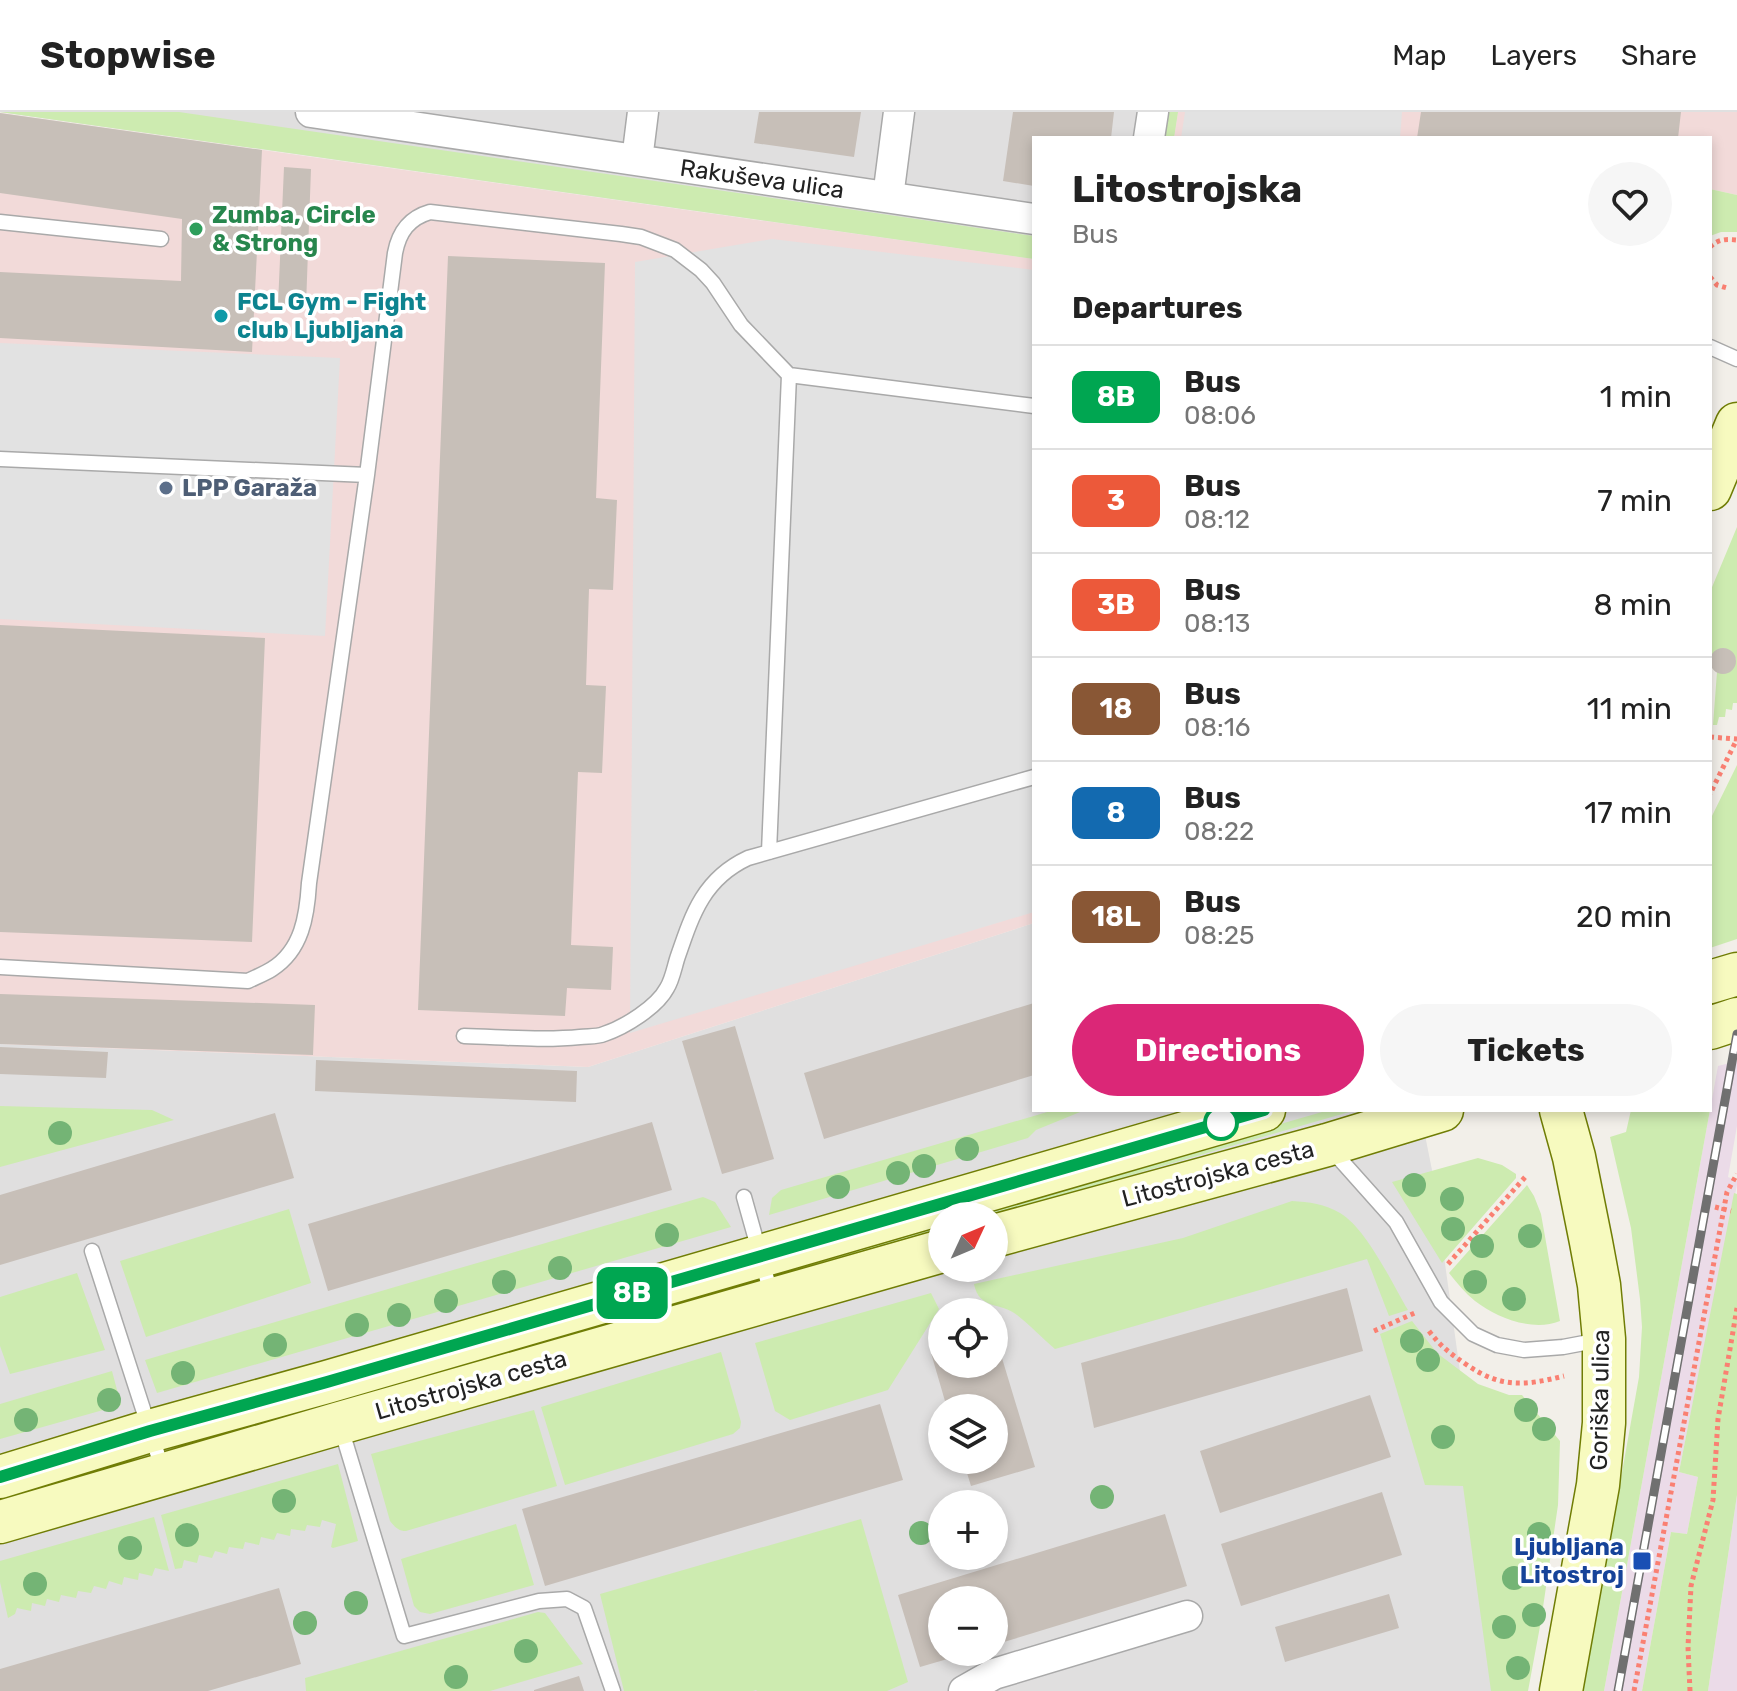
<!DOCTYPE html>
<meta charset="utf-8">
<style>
body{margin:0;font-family:Rubik,sans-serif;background:#f6f6f6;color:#222;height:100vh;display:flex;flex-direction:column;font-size:30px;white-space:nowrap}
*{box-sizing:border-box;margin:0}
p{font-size:26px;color:#767676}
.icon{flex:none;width:44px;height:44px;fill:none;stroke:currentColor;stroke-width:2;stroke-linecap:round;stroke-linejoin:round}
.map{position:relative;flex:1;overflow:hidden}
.drawer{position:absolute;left:1032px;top:24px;width:680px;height:976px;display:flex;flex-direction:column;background:#fff;border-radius:0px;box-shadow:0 4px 12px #0003}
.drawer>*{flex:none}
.badge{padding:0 16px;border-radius:12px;font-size:28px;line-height:52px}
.needle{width:52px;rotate:46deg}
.controls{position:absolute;left:928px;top:1090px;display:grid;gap:16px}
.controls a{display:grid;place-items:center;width:80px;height:80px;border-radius:50%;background:#fff;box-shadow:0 4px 12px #0003;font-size:40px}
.map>.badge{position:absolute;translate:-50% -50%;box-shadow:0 0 0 4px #fff}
h2{padding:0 40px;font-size:30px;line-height:72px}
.round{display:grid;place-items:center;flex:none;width:84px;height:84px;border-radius:42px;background:#f6f6f6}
.summary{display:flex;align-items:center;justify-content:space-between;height:136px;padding:0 40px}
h1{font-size:38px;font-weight:700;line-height:60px}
.action{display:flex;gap:16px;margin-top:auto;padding:16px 40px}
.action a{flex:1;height:92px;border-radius:48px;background:#db2777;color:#fff;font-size:32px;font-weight:700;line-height:92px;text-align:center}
.action a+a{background:#f6f6f6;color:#222}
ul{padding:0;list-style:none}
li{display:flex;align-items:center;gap:24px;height:104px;padding:0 40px;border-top:2px solid #e0e0e0}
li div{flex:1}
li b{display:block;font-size:30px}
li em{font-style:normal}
li .badge{min-width:88px;font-weight:700;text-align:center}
header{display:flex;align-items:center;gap:48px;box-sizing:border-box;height:112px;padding:0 40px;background:#fff;border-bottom:2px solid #e0e0e0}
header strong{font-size:38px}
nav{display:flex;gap:44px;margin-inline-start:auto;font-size:28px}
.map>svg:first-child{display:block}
</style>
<header>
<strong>Stopwise</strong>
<nav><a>Map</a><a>Layers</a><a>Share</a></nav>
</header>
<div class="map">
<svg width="1737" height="1579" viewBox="0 0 1737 1579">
<rect width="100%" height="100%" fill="#f2efe9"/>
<path fill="#e0dfdf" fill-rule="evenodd" d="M0 0H1178L1174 26H1034V147Z
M1034 811V998H1420L1432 1058 1503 1569 1501 1579H0V932L588 955ZM942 1104H994V1156H942ZM942 1200H994V1252H942ZM942 1296H994V1348H942ZM942 1392H994V1444H942ZM942 1488H994V1540H942Z"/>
<path fill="#f2dad9" d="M1178 0H1737V83L1710 77V26H1174Z
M0 1 1034 147V811L588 955 0 932Z"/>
<path fill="#ebdbe8" d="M1737 949V1014L1728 1065 1737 1069V1073L1679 1360 1698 1365 1687 1422 1671 1420 1642 1579H1604L1718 954Z
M1737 1383V1579H1708Z"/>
<path fill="#cdebb0" d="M0 0H179L1034 124V147Z
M1168 0H1178L1174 26H1164Z
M1710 77 1737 83V120H1721L1710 124Z
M1737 415V591H1733L1732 598 1726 597 1725 605H1719L1717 613H1713L1717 560 1726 561 1731 559 1736 548C1730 529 1709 535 1712 554H1710V480Z
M1737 653V827L1710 836V708Z
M0 994 152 998 174 1008 0 1055Z
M1054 998H1085L1036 1018 1028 1026 769 1103 772 1086 781 1078Z
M1329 998H1356L989 1104H963Z
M1631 998H1710L1604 1579H1583L1639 1265 1642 1215 1640 1187 1631 1116 1610 1025 1626 1020Z
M1478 1046 1502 1053 1516 1062V1066L1442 1151 1392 1070Z
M1527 1073 1534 1084 1541 1102 1560 1209C1533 1220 1497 1206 1475 1189 1465 1181 1457 1171 1449 1161Z
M1734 1081 1737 1082V1383L1708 1579H1642L1671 1420 1687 1422 1698 1365 1679 1360Z
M703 1085 715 1090 731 1115 157 1281 145 1248Z
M1292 1089C1309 1090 1325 1092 1340 1101 1366 1116 1392 1171 1408 1198L1389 1204 1367 1147 1055 1237C1042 1226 1030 1213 1017 1203 1001 1190 979 1198 974 1172L1183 1126Z
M289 1097 311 1171 146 1225 120 1149Z
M942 1110V1118L810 1156 808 1149Z
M77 1161 105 1238 10 1262 0 1234V1185Z
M748 1166 750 1174 363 1285 361 1278Z
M931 1181 939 1197 888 1278 790 1308 775 1299 755 1231Z
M1412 1209 1437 1241 1478 1272 1509 1283H1522L1560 1329 1558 1393 1541 1509 1528 1579H1491L1463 1374 1425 1373 1380 1222Z
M721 1240 741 1310 740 1316 733 1322 565 1373 541 1295Z
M112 1259 121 1293 0 1327V1292Z
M301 1296 303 1303 186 1337 184 1330Z
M534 1298 557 1374 406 1419C398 1419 395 1415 390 1409L371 1342Z
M124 1347 127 1354 0 1391V1383Z
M338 1352 358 1429 333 1436 331 1435 336 1412 322 1408 320 1415 307 1413 305 1419 291 1417 290 1424 277 1421 274 1428 261 1425 259 1433 245 1430 243 1437 229 1435 227 1442 215 1439 212 1446 199 1443 197 1451 184 1448 182 1456 175 1457 161 1403Z
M154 1405 169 1459 155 1456 152 1464 139 1461 138 1468 124 1465 122 1473 109 1469 106 1477 94 1474 91 1481 78 1479 76 1486 61 1483 59 1490 47 1487 45 1494 32 1491 31 1499 17 1496 15 1502 8 1506 0 1470V1449Z
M861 1407 908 1570 887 1579H757L756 1578 753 1579H624L600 1482Z
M516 1412 534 1473 430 1502 420 1500 414 1494 401 1447Z
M538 1500 545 1501 583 1552 490 1579H306L305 1566Z"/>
<path fill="#e2e2e2" d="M1185 0H1402L1400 26H1181Z
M772 127 1034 158V800L630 921 635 150Z
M0 231 340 246 325 524 0 507Z"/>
<path fill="#c7bfb8" d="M759 0H861L854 45 754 31Z
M1013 0H1114L1111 26H1034V74L1003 69Z
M1421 0H1681L1678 26H1417Z
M0 1 262 38 252 240 0 226V160L181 169 182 107 0 81Z
M284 55 311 57 306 194 278 193Z
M448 144 605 151 596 386 617 388 613 478 589 477 586 573 606 574 602 661 578 660 571 833 613 835 611 878 567 876 565 904 418 898Z
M0 513 265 526 252 830 0 820Z
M1710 549a13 13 0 1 1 26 0a13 13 0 1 1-26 0Z
M0 882 315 893 313 943 0 932Z
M1034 891V963L824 1027 804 961Z
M735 914 774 1047 722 1062 682 929Z
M0 935 108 940 106 966 0 962Z
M316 948 577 959 576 990 315 979Z
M275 1001 294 1066 0 1153V1083Z
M652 1010 672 1078 328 1179 308 1112Z
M1347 1176 1363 1239 1094 1316 1081 1251Z
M995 1223 1035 1355 971 1374 963 1348H994V1296H947L931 1241 942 1237V1252H994Z
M1370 1283 1391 1345 1220 1401 1200 1339Z
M880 1292 903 1368 545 1474 522 1397Z
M1382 1380 1402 1443 1241 1494 1221 1432Z
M1165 1402 1187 1474 994 1533V1488H942V1540L968 1541 920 1555 898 1483Z
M279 1476 301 1552 208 1579H0V1557Z
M1389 1482 1399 1516 1285 1550 1275 1515Z
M579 1564 584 1579H534V1578Z"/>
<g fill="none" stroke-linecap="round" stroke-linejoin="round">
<defs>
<path id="lane" d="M0 110 161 127
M1710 235 1737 247
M0 347 367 363
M769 740 789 263
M0 855 248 869C256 865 264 862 272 857 302 838 307 804 309 771L367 363 395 141C399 120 409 106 430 100L621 122 641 125 675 138 701 158 713 171 741 213 789 263 1034 294
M464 924C502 925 542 929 580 925 588 924 597 925 604 922 625 915 657 895 667 876 672 868 674 857 677 847 692 803 703 767 748 746L1034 665
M1330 1036 1396 1110 1441 1190 1473 1222 1497 1233 1524 1238 1563 1235 1600 1228
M744 1085 772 1185
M92 1139 163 1359
M341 1316 404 1524 539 1489 567 1487 584 1496 613 1579"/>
<path id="street" d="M311 0 1034 107
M1149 26 1153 0
M637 48 643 0
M888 85 899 0
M964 1579 994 1562 1187 1504"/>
<path id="secondary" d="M1710 377 1737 312
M1710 870 1737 862
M1710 916 1737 907
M1561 998 1574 1045 1591 1130 1599 1173 1604 1227V1311L1598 1373 1561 1579
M994 1124 1327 1033 1442 998
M0 1365 150 1319 327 1270 1264 998
M0 1410 340 1311 942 1139"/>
</defs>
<use href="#lane" stroke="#a9a9a9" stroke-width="17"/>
<use href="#street" stroke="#a9a9a9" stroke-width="33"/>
<use href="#secondary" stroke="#707d05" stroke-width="45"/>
<path stroke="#fa8072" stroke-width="5" stroke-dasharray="4 4" stroke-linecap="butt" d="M1710 135C1718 127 1726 127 1737 128
M1710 165 1717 173 1727 176
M1710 625 1737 627 1710 682
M1715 1095 1731 1099
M1448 1152 1527 1063
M1374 1219 1417 1200
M1429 1219C1441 1235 1451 1242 1467 1253 1501 1276 1524 1274 1564 1264
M1634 1579 1727 1080 1737 1062
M1690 1579 1688 1535 1691 1474 1713 1388 1718 1307 1737 1196"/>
<use href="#lane" stroke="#fff" stroke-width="14"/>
<use href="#street" stroke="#fff" stroke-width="30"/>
<use href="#secondary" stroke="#f7fabf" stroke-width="42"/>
<defs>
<path id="rail" d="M1618 1579 1737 922"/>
</defs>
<use href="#rail" stroke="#707070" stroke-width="9"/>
<use href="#rail" stroke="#fff" stroke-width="6" stroke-dasharray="18" stroke-linecap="butt"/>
</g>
<g fill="#74b475">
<circle cx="60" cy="1021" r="12"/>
<circle cx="967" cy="1037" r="12"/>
<circle cx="924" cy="1054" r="12"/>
<circle cx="898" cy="1061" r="12"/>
<circle cx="1414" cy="1073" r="12"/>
<circle cx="838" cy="1075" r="12"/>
<circle cx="1452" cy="1087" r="12"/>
<circle cx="1453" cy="1117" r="12"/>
<circle cx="667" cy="1123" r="12"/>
<circle cx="1530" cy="1124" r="12"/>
<circle cx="1482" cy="1134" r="12"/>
<circle cx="560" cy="1156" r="12"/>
<circle cx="504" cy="1170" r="12"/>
<circle cx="1475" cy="1170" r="12"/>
<circle cx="1514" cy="1187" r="12"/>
<circle cx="446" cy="1189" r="12"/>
<circle cx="399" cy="1203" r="12"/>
<circle cx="357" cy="1213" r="12"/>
<circle cx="1412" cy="1229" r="12"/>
<circle cx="275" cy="1233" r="12"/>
<circle cx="1428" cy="1248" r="12"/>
<circle cx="183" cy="1261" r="12"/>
<circle cx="109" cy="1288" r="12"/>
<circle cx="1526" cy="1298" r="12"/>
<circle cx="26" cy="1308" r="12"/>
<circle cx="1544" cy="1317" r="12"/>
<circle cx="1443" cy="1325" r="12"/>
<circle cx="1102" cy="1385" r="12"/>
<circle cx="284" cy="1389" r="12"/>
<circle cx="921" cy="1421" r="12"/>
<circle cx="1539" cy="1422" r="12"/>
<circle cx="187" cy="1423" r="12"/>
<circle cx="130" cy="1436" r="12"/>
<circle cx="1514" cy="1466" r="12"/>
<circle cx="35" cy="1472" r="12"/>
<circle cx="356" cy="1491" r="12"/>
<circle cx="1534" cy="1503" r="12"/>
<circle cx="305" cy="1511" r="12"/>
<circle cx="1504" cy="1515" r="12"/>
<circle cx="526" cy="1539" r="12"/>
<circle cx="1518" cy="1556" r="12"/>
<circle cx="456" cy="1565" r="12"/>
</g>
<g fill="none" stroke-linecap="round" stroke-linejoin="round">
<defs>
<path id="line" d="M0 1365 150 1319 327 1270 1264 998"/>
</defs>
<use href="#line" stroke="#fff" stroke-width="18"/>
<use href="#line" stroke="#00a651" stroke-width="12"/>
</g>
<circle fill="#2e9e5b" stroke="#fff" stroke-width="3" cx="196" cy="117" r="8"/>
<circle fill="#0f9aa8" stroke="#fff" stroke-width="3" cx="221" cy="204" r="8"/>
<circle fill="#5c6f8a" stroke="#fff" stroke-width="3" cx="166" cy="376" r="8"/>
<circle fill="#fff" stroke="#00a651" stroke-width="4" cx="1221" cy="1011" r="16"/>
<rect fill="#1a4fb4" stroke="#fff" stroke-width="3" x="1632" y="1439" width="20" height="20" rx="4"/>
<g text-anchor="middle" stroke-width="7" stroke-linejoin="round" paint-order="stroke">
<g font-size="24" fill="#222" stroke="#fff">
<text transform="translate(762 67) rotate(8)" y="8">Rakuševa ulica</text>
<text transform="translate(1218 1062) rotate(-15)" y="8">Litostrojska cesta</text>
<text transform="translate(471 1273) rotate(-16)" y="8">Litostrojska cesta</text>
<text transform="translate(1600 1288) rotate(-89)" y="8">Goriška ulica</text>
</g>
<g font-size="24" font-weight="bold" fill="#27864d" stroke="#fff" text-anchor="start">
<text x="212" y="111">Zumba, Circle<tspan x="212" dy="28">&amp; Strong</tspan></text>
</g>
<g font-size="24" font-weight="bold" fill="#0d838f" stroke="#fff" text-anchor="start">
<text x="237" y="198">FCL Gym - Fight<tspan x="237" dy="28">club Ljubljana</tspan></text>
</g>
<g font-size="24" font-weight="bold" fill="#4e5e75" stroke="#fff" text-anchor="start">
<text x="182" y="384">LPP Garaža</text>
</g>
<g font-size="24" font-weight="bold" fill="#164399" stroke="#fff" text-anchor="end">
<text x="1624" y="1443">Ljubljana<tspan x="1624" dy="28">Litostroj</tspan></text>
</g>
</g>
</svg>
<div class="controls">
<a><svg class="needle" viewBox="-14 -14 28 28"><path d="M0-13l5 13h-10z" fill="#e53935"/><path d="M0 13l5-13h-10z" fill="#767676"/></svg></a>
<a><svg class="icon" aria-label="locate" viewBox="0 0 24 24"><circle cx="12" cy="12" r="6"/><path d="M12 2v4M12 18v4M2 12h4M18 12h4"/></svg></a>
<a><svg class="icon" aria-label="layers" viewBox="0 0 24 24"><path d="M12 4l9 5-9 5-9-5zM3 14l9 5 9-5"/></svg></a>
<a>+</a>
<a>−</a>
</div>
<b class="badge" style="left:632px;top:1181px;background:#00a651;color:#fff">8B</b>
<section class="drawer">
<div class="summary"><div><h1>Litostrojska</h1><p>Bus</p></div><a class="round"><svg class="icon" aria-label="heart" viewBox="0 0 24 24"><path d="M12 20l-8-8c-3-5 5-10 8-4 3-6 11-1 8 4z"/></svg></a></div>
<h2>Departures</h2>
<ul>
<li><span class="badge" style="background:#00a651;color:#fff">8B</span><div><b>Bus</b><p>08:06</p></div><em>1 min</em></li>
<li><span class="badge" style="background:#ec593a;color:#fff">3</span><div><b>Bus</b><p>08:12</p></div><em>7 min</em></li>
<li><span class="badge" style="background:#ec593a;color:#fff">3B</span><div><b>Bus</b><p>08:13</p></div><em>8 min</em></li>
<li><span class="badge" style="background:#895735;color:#fff">18</span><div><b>Bus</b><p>08:16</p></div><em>11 min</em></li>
<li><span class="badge" style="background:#136ab0;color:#fff">8</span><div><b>Bus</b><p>08:22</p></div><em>17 min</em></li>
<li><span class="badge" style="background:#895735;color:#fff">18L</span><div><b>Bus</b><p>08:25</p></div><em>20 min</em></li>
</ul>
<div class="action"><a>Directions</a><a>Tickets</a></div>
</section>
</div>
